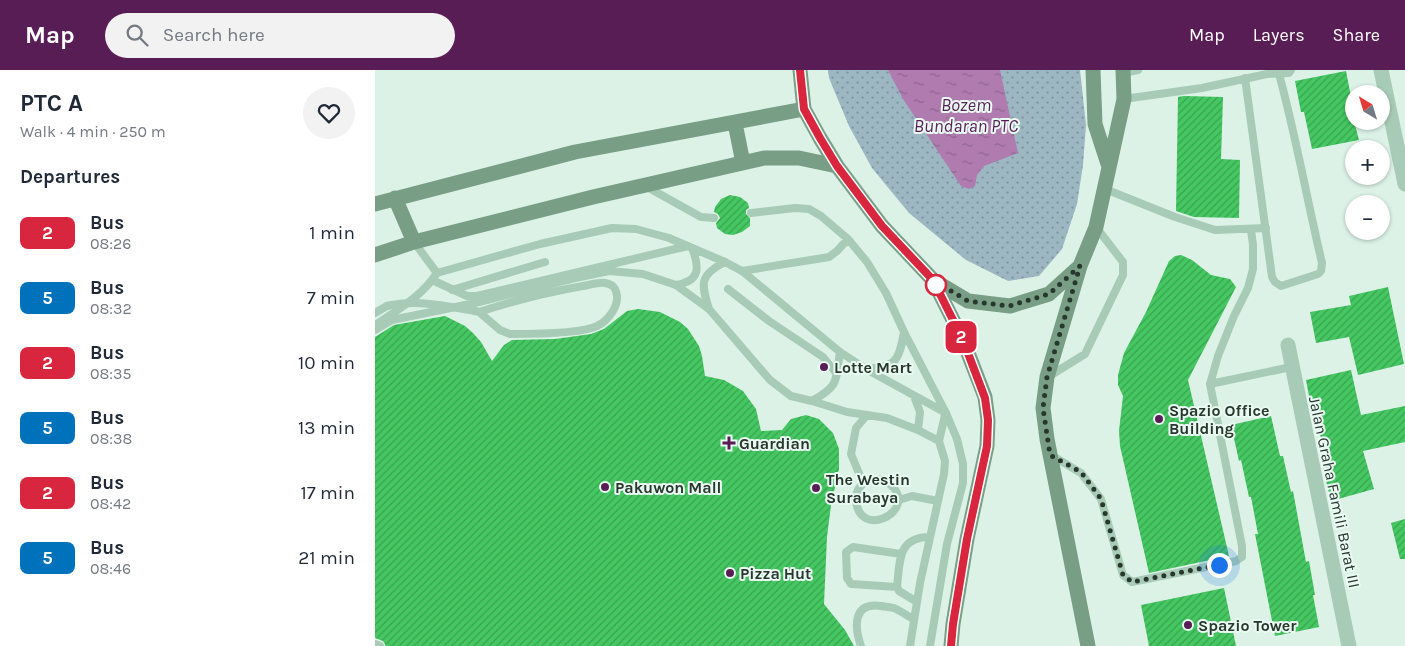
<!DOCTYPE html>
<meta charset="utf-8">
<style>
body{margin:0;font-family:Karla,sans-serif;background:#f2f2f3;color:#1f2937;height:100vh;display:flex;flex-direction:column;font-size:19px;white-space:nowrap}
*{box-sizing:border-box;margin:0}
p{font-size:16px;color:#747a83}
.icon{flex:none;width:28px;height:28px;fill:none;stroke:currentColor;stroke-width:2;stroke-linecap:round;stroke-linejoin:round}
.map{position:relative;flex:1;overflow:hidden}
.panel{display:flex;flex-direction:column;background:#fff;width:375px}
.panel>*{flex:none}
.badge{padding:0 10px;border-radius:8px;font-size:18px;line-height:32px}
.needle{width:32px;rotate:322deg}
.controls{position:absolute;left:970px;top:15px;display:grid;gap:10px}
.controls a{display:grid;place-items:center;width:45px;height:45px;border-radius:50%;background:#fff;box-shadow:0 1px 4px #0004;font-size:25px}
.you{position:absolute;width:25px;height:25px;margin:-12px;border:4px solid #fff;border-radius:50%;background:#1a73e8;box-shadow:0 0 0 8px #1a73e833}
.map>.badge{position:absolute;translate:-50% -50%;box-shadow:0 0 0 2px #fff}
h2{padding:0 20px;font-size:19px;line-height:45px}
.round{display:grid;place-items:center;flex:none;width:52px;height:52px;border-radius:26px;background:#f2f2f3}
.head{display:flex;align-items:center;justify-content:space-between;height:85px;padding:0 20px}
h1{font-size:24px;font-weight:700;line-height:38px}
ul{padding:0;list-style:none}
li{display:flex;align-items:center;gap:15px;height:65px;padding:0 20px}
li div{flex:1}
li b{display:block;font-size:19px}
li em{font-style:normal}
li .badge{min-width:55px;font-weight:700;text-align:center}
header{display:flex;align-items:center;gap:30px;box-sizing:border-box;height:70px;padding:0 25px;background:#591d56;color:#fff}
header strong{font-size:24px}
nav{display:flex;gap:28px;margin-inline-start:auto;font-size:18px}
.search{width:350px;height:45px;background:#f2f2f3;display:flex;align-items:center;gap:12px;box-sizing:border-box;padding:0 18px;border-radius:28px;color:#747a83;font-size:19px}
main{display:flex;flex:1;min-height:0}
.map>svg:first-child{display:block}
</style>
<header>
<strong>Map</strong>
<div class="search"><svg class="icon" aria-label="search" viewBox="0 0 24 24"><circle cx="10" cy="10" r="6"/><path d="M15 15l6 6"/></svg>Search here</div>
<nav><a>Map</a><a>Layers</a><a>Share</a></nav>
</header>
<main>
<section class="panel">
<div class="head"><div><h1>PTC A</h1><p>Walk · 4 min · 250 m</p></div><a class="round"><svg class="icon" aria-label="heart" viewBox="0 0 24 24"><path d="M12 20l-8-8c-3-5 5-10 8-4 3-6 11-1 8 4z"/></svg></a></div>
<h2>Departures</h2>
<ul>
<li><span class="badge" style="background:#d7263d;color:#fff">2</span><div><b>Bus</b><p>08:26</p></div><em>1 min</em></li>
<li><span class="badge" style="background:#0072bc;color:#fff">5</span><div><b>Bus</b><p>08:32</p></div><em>7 min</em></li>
<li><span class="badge" style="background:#d7263d;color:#fff">2</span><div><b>Bus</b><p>08:35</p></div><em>10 min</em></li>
<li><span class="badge" style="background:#0072bc;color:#fff">5</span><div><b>Bus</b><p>08:38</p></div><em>13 min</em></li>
<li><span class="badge" style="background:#d7263d;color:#fff">2</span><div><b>Bus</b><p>08:42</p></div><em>17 min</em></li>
<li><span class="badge" style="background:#0072bc;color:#fff">5</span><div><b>Bus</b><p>08:46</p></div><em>21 min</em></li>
</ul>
</section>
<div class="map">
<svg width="1030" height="576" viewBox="0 0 1030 576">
<defs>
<pattern id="grass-dots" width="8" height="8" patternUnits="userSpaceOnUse" patternTransform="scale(1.25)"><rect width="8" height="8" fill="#9cb6c2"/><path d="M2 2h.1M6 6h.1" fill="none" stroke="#7f959e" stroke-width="1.8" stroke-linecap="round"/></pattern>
<pattern id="water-ripples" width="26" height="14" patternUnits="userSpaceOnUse" patternTransform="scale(1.25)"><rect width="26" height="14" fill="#b07baf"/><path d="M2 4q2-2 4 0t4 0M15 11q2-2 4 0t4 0" fill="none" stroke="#8f668f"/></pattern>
<pattern id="building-hatch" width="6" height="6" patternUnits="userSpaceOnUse" patternTransform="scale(1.25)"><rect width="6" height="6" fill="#45c762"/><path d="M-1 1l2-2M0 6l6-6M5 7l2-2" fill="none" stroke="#3aa251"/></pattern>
</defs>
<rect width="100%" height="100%" fill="#dcf2e7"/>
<path fill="url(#grass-dots)" d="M453 0H705L711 55 708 95 702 134 687 179 664 206 633 211 591 190 534 143 497 98 474 56 454 8Z"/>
<path fill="url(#water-ripples)" d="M513 0H625L643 83 609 96 602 105 600 116 594 119 586 116 528 29Z"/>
<path fill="url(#building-hatch)" d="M971 1 977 32 979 51 984 70 937 79 929 42H926L920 11Z
M809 26 848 27 846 89 865 90 864 148 819 147 801 141 803 27Z
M355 125 365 127 373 133 374 138 371 140V144L375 148V156L367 162 358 165 350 164 342 158 341 153 345 148 343 144 339 142 340 137 346 129Z
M806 185 817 190 836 205 855 209 861 217 813 310 854 486 774 503 745 376 744 361 748 326 743 315V305L749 283 771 242 794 191 800 186Z
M1013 217 1029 294 983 305 974 267 941 273 935 242 976 235 974 226Z
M263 239 285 242 305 252 313 259 324 276 327 286 330 306 349 310 368 321 381 339 386 361 407 360 416 349 431 345 444 349 458 363 464 379V399L456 435 452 467 449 534 470 560 479 576H11L8 571 0 568V267L19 255 70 246 90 256 98 263 106 272 117 291 129 275 137 270 180 269 216 264 229 259 252 241Z
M976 300 986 345 1030 336V372L988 381 999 419 956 431 947 394 951 392 939 336 936 337 931 310Z
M896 346 905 386H908L916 422 918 421 931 492 934 491 940 525H938L944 557 900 566 880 464H883L876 427H874L866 390 864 391 856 355Z
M1030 449V489H1025L1016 453Z
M849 518 861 576H774L766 535Z"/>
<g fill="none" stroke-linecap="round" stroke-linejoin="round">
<path stroke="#a8cbb7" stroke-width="8" d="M748 3 763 0
M870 8 897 207 900 212 906 216 943 204 946 201 947 193C932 130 921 66 904 4
M749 29 827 18 892 4 914 3 916 0
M272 117 326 147 339 148
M730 119 800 147 840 160 891 158
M376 143 420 138 434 139 446 146 473 169 492 192 511 223 529 262 571 343 582 369 588 394V413L572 474 555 576
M39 172 62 203
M367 201 454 187 462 181 473 169
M57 210 92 226H102L313 176
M301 215C325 211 325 198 317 178
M353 219 394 251 448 287 462 304
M77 220 170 192
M334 239C326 214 324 205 350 192
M100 241 104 242C138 231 173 222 208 216 215 215 223 212 230 213 238 214 241 218 242 226 243 237 233 251 222 256 206 264 155 264 135 264L125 260 104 242
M0 243 12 236
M0 255C23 240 47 226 62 203L165 174 237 158 261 159 294 168 350 192 367 201 465 282 491 299 571 343
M0 260 17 250 100 233 200 208 234 201 268 204 301 215 334 239 395 310 416 326 437 331C465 315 460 312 465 282
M491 299C521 297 524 291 529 262
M673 307 710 284 748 205V192L721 157
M835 314 916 297
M539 326 545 342 543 360
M437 331 472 342 512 348 543 360 564 371
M676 385 706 403 726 429 748 505 757 512 861 491 867 487V476L835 314 843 286 859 246 873 218 878 199V175L876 160
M494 409 510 410C514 414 519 417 521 421 535 444 485 468 481 431 480 420 486 414 494 409Z
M488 413 476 384 481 358 492 345
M524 430 537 426 563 431
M522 517 476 514 472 508 471 482 478 477 526 484
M542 532 524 521 522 517C525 492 522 467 555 467
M0 574 5 576
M486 576C479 556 478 532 506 536 511 537 517 537 521 539 527 542 533 546 538 549
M535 576 545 513 569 404 570 391 564 371 570 345"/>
<path stroke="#a8cbb7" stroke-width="15" d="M1006 0 1030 114
M913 275 974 576"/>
<path stroke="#799e86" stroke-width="15" d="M425 0 429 39 445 68 462 96 507 156 558 210 588 270 610 327 613 350 612 376 592 469 578 554 576 576
M718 0 720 54 733 94
M360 53 368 93
M20 128 39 172
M0 134 200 82 429 39
M0 185 39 172 218 127 389 88H424L462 96
M558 210 593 231 635 236 674 224 705 196
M713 576 672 369 668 338 672 307 705 196 721 157 749 29 748 0"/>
<path stroke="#a8cbb7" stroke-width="8" d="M12 236C42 229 70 236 100 241"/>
</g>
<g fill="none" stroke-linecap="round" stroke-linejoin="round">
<defs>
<path id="line" d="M425 0 429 39 445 68 462 96 507 156 558 210 588 270 610 328 613 350 612 376 592 469 578 554 576 576"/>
</defs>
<use href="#line" stroke="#fff" stroke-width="11"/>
<use href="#line" stroke="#d7263d" stroke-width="8"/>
<path stroke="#28372d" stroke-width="5" stroke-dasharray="0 9" d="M561 215 558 210 593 231 634 236 674 224 705 196 672 307 668 338 675 385 706 402 726 429 748 505 757 512 844 495"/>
</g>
<circle fill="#fff" stroke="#d7263d" stroke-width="2.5" cx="561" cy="215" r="10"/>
<g fill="#591d56" stroke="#e9faf2" stroke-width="2">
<circle cx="449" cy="297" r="5"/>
<circle cx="784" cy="349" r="5"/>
<path d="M351.5 365.5h5v5h5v5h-5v5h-5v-5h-5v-5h5z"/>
<circle cx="230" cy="417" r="5"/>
<circle cx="441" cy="418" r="5"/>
<circle cx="355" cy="503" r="5"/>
<circle cx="813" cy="555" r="5"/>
</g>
<g text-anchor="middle" stroke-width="4" stroke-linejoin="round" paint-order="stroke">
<g font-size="16" font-weight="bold" fill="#28372d" stroke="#e9faf2" text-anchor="start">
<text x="459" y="303">Lotte Mart</text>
<text x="794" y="346">Spazio Office<tspan x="794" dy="18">Building</tspan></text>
<text x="364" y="379">Guardian</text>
<text x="451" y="415">The Westin<tspan x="451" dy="18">Surabaya</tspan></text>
<text x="240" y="423">Pakuwon Mall</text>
<text x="365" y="509">Pizza Hut</text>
<text x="823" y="561">Spazio Tower</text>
</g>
<g font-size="16" fill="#28372d" stroke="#e9faf2">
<text transform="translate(960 422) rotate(78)" y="6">Jalan Graha Famili Barat III</text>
</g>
<g font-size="18" font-style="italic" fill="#591d56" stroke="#e9faf2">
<text x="591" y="41">Bozem<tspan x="591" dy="21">Bundaran PTC</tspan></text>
</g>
</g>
</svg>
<div class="controls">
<a><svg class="needle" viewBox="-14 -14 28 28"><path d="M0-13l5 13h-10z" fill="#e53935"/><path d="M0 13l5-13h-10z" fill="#747a83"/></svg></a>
<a>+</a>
<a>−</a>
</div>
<div class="you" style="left:844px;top:495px"></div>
<b class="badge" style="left:586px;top:267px;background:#d7263d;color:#fff">2</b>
</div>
</main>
